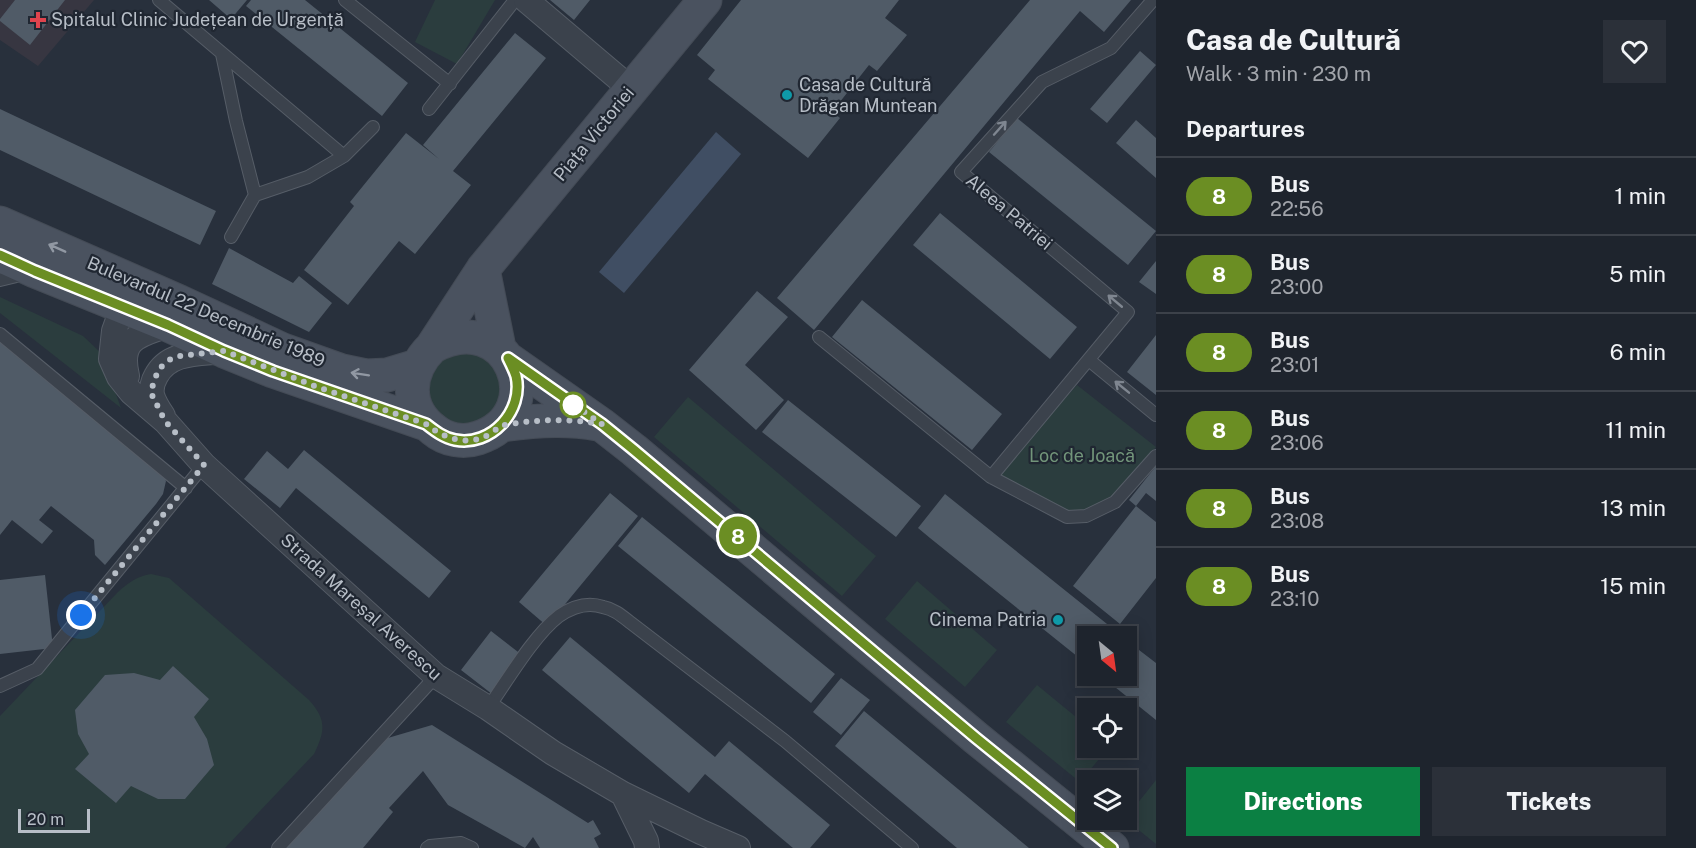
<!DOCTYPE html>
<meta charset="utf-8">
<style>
body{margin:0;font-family:"Public Sans",sans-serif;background:#2b3039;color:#f1f3f6;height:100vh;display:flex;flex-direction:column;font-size:22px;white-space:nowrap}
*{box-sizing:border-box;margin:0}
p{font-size:20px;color:#a1a4aa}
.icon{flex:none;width:33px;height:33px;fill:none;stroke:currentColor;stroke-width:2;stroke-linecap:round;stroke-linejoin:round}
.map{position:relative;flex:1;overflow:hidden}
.panel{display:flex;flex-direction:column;background:#1e242d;width:540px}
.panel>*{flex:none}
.badge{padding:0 12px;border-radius:20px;font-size:21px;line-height:39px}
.needle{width:39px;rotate:151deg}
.tools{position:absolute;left:1077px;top:626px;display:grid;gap:12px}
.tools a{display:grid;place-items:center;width:60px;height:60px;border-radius:0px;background:#1e242d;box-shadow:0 3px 15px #0003,0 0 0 2px #3c4149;font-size:30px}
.scale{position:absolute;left:18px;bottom:15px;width:72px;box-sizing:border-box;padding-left:6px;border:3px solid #b7bec7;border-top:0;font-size:16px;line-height:21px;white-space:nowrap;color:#b7bec7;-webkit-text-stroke:4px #202732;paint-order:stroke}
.you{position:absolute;width:30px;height:30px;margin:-15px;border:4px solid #fff;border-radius:50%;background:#1a73e8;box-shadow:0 0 0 9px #1a73e833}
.map>.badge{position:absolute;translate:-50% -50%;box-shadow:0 0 0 3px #fff}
h2{padding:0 30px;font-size:22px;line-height:54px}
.round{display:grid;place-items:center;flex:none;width:63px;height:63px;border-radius:0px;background:#2b3039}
.head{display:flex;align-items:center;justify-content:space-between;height:102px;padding:0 30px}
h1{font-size:28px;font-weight:800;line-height:45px}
.primary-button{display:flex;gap:12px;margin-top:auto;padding:12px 30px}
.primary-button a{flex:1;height:69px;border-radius:0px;background:#0b8043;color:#fff;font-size:24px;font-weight:800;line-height:69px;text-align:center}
.primary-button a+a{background:#2b3039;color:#f1f3f6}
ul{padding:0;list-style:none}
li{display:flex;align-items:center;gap:18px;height:78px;padding:0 30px;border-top:2px solid #3c4149}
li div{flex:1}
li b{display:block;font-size:22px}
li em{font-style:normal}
li .badge{min-width:66px;font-weight:700;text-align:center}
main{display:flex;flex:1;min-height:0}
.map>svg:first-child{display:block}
</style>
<main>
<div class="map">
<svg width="1156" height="848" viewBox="0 0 1156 848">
<rect width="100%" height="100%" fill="#28303c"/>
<path fill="#373641" d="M0 0H94L38 66 0 40Z"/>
<path fill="#2b3d3e" d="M435 0H495L457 64 415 42Z
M0 297 83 336 101 353 121 408 0 313Z
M473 348 503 373 499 412 464 431 428 411 426 370 434 359Z
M1077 385 1156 447 1112 498 1086 511 1069 513 996 475Z
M688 397 876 556 842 596 654 437Z
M151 574 169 578 309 700C327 720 325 731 314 754L225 848H0V716L118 592C128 583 137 576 151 574Z
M917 581 997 650 965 687 885 619Z
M1037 685 1087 726 1088 747H1109L1080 782 1006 722Z
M1156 780V844L1125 819Z"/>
<path fill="#404e63" d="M716 132 741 154 624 293 599 272Z"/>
<path fill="#505b67" d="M15 0H65L30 45 0 21V19Z
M209 0H247L231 19Z
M251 0H305L408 83 382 116 246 6Z
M550 0H590L574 20Z
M741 0H899L885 18 907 35 877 71 869 65 832 112 840 118 808 158 708 79 715 70 697 55Z
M1030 0H1131L1104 32 1080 11 814 330 777 298Z
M515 33 546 58 453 171 471 185 415 254 399 241 348 305 304 270 354 206 350 202 406 133 439 159 423 145Z
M1140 51 1156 65 1107 123 1090 109Z
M0 109 216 211 200 245 0 150Z
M1017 118 1156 231 1128 265 989 152Z
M1136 120 1156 138V178L1116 143Z
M940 213 1077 327 1050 359 913 245Z
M229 248 293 283 299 276 332 303 309 332 212 284Z
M1156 261V294L1139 282Z
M757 291 788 317 745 365 784 400 756 430 689 370Z
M862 300 1002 414 972 450 832 337Z
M1156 335V395L1127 372Z
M0 342 163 475 166 481 163 494 156 504 105 565 95 555 94 540 51 506 39 520 53 531 42 544 12 520 0 535Z
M788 400 921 506 896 537 762 432Z
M304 450 451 571 429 598 296 488 280 508 244 479 267 451 288 469Z
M1156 466V501L1146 493 1136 506 1129 500Z
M610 493 638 516 547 626 519 602Z
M945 494 1122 636H1088V665L930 538 918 528Z
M1136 506 1156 522V578L1120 624 1073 586Z
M642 517 835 674 811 703 618 546Z
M45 575 53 648 0 654V580Z
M491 631 522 655 492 694 461 670Z
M570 637 715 757 729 741 830 825 810 848H793L705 774 689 793 542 670Z
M1126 640 1156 663V720L1100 675H1126Z
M173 666 209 699 194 717 207 739 214 765 185 799H158L131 786 116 803 75 769 89 754 78 734 75 710 105 675 134 673 160 680Z
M841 678 870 700 841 735 813 712Z
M864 711 1029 848H957L835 746Z
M432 725 588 823 593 820 601 834 594 838 599 848H540L533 837 525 848 448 805 423 771 389 808 393 812 363 848H284L381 740Z"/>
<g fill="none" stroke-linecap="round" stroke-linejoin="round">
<defs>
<path id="lane" d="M159 0 344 156
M345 0 450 84
M222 54 236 121 255 195
M429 109 515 0
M231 237 255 195 308 177 344 156 373 127
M0 280 25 274
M0 334 186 488
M819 337 991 477 1067 517 1086 516 1115 502 1156 456
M1089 360 1156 415
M991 477 1128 312 961 172 1042 82 1111 48 1153 0
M0 686 37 669 204 465
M488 708C507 681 534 635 559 616 572 607 588 602 603 607 614 609 622 616 631 623L785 741 912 848
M278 848 436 676
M427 848 430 846 461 843 472 848"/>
<path id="street" d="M526 0 631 89
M123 306 114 331 111 359 119 377 131 392 165 421 204 465 436 676 488 708 553 753 623 794 701 832 738 848
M127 376C117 333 146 335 175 322
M163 416C159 410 154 402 152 395 151 389 153 381 156 376 169 351 199 354 224 351
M623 794 646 841 647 848"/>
<path id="secondary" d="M0 223 180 302 283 350 342 371 366 376 387 375 417 366
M0 255 35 271 168 325 224 351 273 371 426 424
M483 269 499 348
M432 347C510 304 552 414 478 438 463 443 446 440 434 430 404 407 407 372 432 347L483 269 705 0
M508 359 602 425 634 450 976 738 1112 848
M502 425C534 420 566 418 598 424"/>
</defs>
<use href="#lane" stroke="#565d67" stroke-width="14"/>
<use href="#street" stroke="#565d67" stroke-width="26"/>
<use href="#secondary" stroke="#444b56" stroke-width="35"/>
<use href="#lane" stroke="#3b424c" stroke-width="12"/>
<use href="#street" stroke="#3b424c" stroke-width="24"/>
<use href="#secondary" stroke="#4a525f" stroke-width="33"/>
</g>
<defs><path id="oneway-shaft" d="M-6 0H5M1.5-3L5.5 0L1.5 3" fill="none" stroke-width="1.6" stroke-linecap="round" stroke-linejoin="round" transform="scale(1.5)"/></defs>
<g stroke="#7f8690">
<use href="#oneway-shaft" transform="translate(1000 128) rotate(-48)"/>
<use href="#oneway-shaft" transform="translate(1115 301) rotate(-140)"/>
<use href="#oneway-shaft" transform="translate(1122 387) rotate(-141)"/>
</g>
<g stroke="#9198a3">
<use href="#oneway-shaft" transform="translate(57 248) rotate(-156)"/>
<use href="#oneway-shaft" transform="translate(360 374) rotate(-171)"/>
</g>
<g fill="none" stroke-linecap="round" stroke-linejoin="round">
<defs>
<path id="line" d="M0 255 35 271 168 325 224 351 273 371 426 424C435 431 444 438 455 440 491 447 524 411 516 376 514 370 511 364 508 358L602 424 634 450 976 738 1112 848"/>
</defs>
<use href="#line" stroke="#fff" stroke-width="14"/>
<use href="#line" stroke="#6b8e23" stroke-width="9"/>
<path stroke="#b7bec7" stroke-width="6" stroke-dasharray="0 10.8" d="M81 615 204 465 165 421 151 393 154 380 160 368 169 360 180 356 224 351 320 388 426 424C445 439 468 447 490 434 497 429 501 425 510 424 541 419 571 419 602 424L568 401 573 405"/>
</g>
<path fill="#e0444e" stroke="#202732" stroke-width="2" d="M35 11h6v6h6v6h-6v6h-6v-6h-6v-6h6z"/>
<g fill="#0f9aa8" stroke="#202732" stroke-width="2">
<circle cx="787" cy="95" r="6"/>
<circle cx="1058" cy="620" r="6"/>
</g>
<circle fill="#fff" stroke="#6b8e23" stroke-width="3" cx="573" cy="405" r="12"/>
<g text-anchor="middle" stroke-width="4.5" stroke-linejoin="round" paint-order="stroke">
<g font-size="18" fill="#b7bec7" stroke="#202732" text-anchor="start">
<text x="51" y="26">Spitalul Clinic Județean de Urgență</text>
<text x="799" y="91">Casa de Cultură<tspan x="799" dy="21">Drăgan Muntean</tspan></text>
<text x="1046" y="626" text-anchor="end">Cinema Patria</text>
</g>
<g font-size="18" fill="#b7bec7" stroke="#202732">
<text transform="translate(594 134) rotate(-51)" y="6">Piața Victoriei</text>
<text transform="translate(1009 212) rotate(40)" y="6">Aleea Patriei</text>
<text transform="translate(206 312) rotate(23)" y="6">Bulevardul 22 Decembrie 1989</text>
<text transform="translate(361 607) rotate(42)" y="6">Strada Mareșal Averescu</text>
</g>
<g font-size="18" fill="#72957a" stroke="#202732">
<text x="1082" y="462">Loc de Joacă</text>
</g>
</g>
</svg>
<div class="tools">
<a><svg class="needle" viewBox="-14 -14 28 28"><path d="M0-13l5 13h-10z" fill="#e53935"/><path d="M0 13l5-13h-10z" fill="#a1a4aa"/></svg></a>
<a><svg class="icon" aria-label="locate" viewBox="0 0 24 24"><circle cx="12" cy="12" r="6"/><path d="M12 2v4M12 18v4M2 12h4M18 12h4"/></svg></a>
<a><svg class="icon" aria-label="layers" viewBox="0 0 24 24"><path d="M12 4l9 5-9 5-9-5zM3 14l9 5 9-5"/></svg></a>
</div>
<div class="scale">20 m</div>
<div class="you" style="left:81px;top:615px"></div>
<b class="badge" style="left:738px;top:536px;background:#6b8e23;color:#fff">8</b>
</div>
<section class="panel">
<div class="head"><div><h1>Casa de Cultură</h1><p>Walk · 3 min · 230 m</p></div><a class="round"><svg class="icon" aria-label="heart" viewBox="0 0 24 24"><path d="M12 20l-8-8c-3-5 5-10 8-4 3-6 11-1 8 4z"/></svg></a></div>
<h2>Departures</h2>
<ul>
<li><span class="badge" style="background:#6b8e23;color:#fff">8</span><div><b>Bus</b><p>22:56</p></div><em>1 min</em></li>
<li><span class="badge" style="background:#6b8e23;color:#fff">8</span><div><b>Bus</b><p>23:00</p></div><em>5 min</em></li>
<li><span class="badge" style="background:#6b8e23;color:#fff">8</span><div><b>Bus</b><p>23:01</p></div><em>6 min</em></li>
<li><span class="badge" style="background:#6b8e23;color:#fff">8</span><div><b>Bus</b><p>23:06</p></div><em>11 min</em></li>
<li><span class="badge" style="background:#6b8e23;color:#fff">8</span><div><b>Bus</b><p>23:08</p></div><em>13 min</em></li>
<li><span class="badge" style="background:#6b8e23;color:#fff">8</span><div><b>Bus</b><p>23:10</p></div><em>15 min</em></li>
</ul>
<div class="primary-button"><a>Directions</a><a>Tickets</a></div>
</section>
</main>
